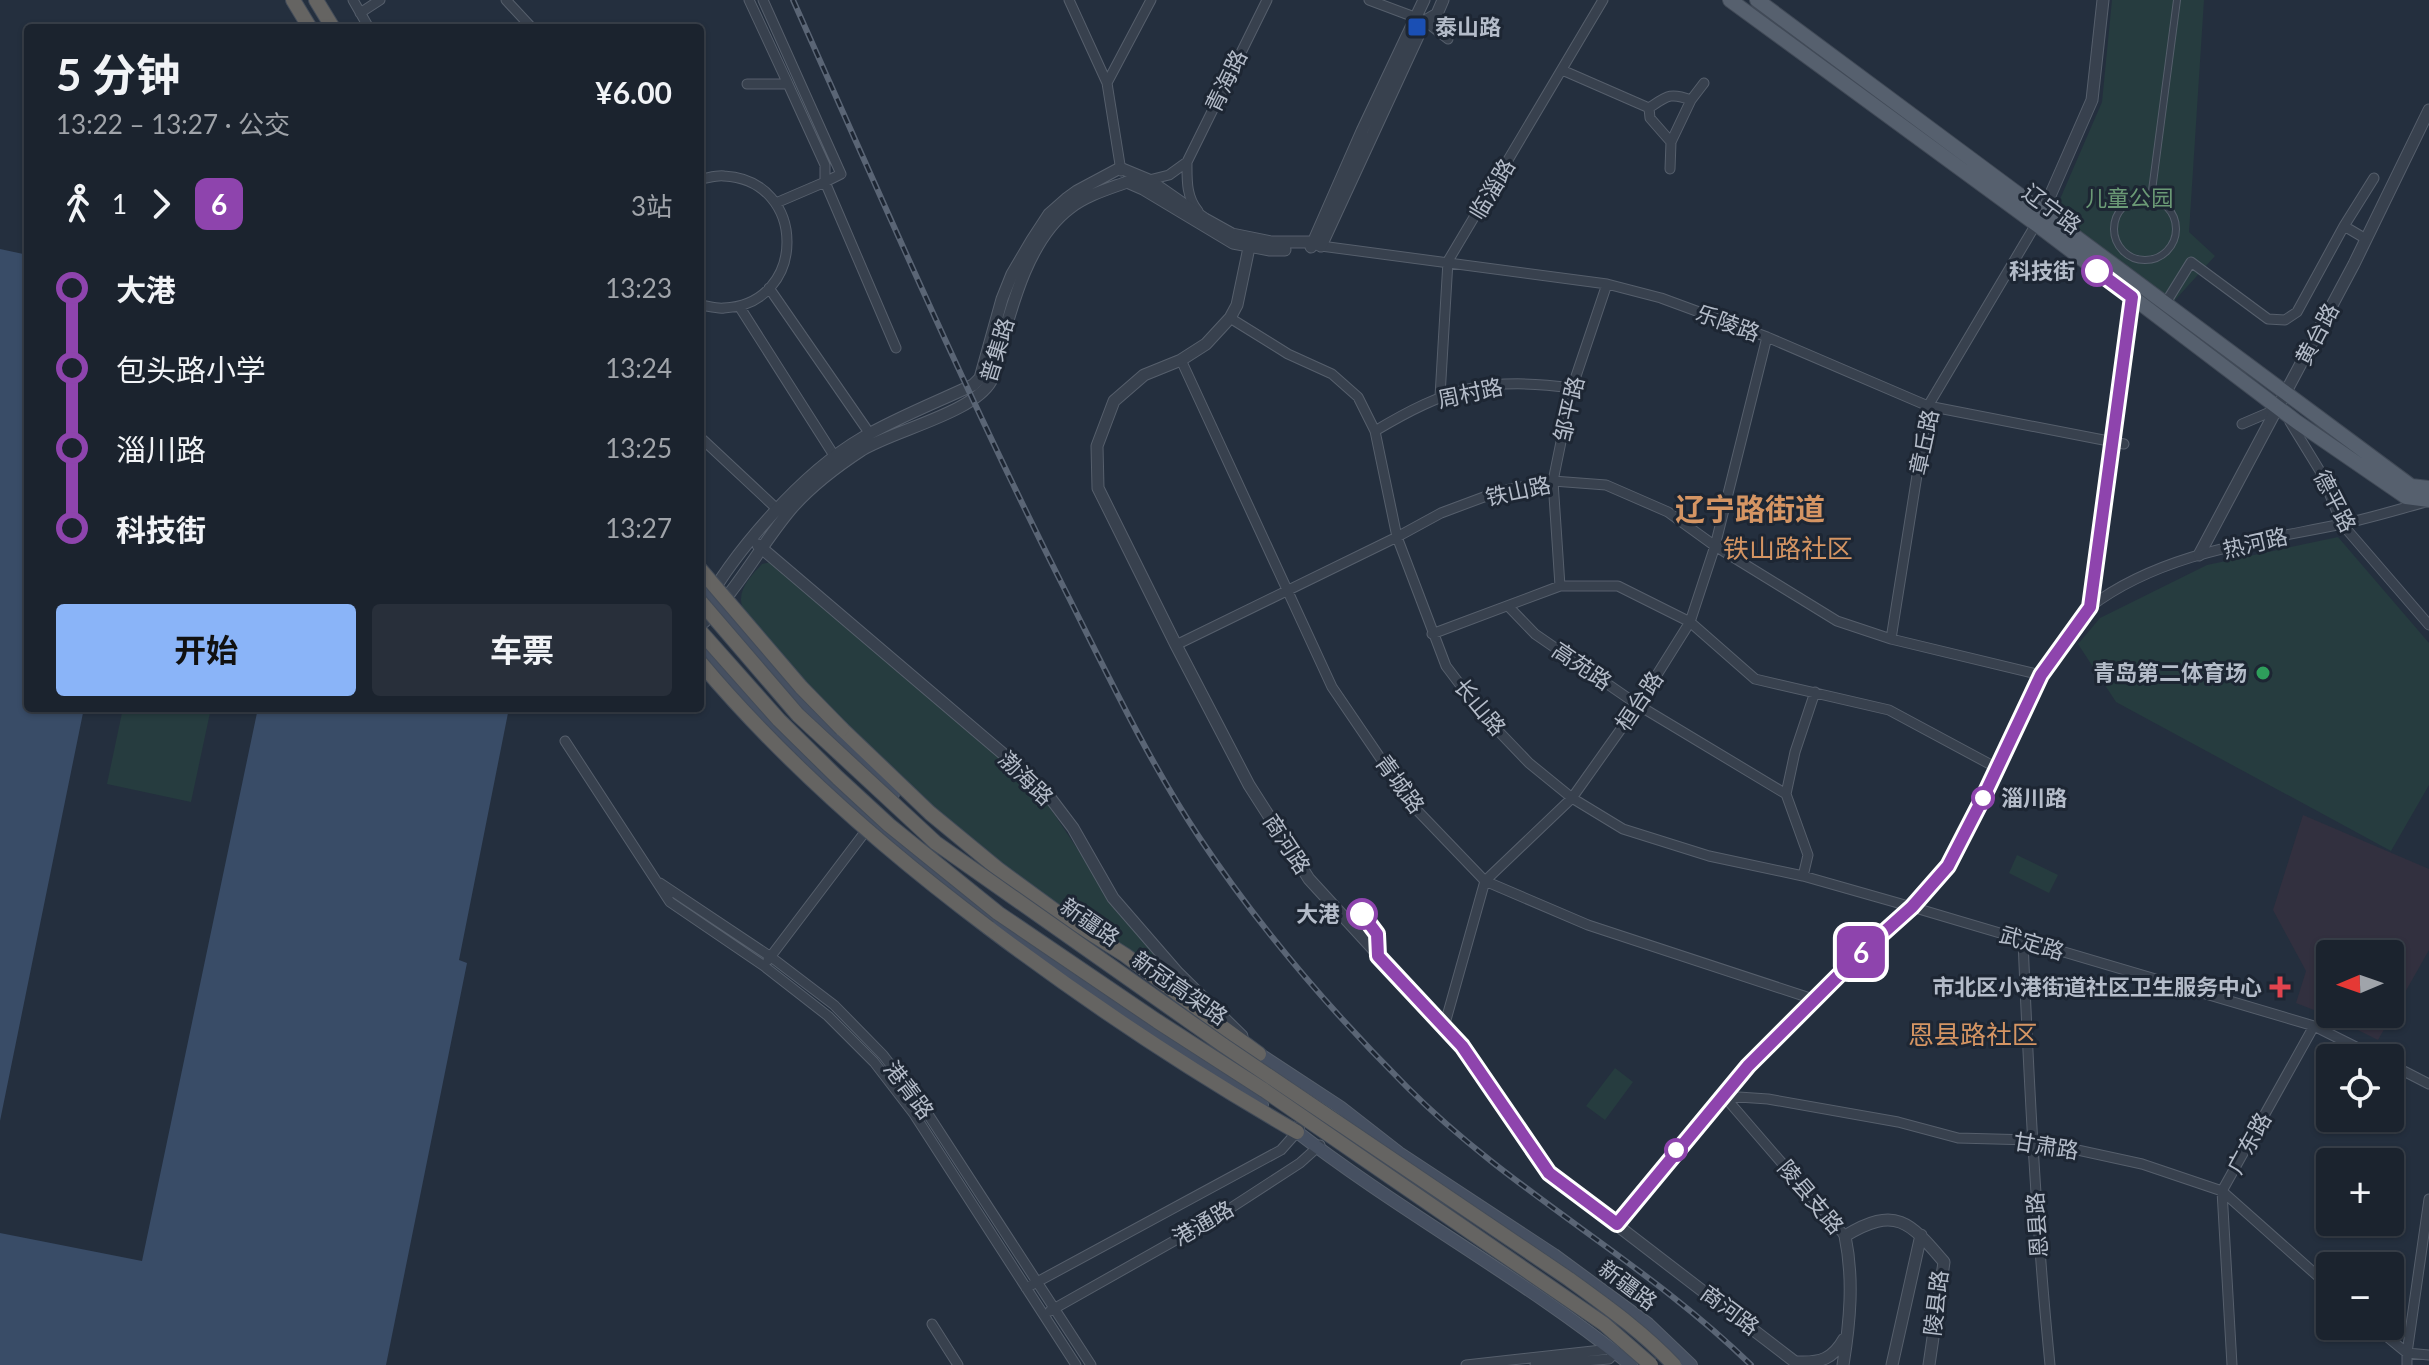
<!DOCTYPE html>
<html lang="zh">
<meta charset="utf-8">
<style>
body{margin:0;font-family:Lato,"Noto Sans SC",sans-serif;background:#282f3a;color:#f1f3f6;height:100vh;display:flex;flex-direction:column;font-size:30px;white-space:nowrap}
*{box-sizing:border-box;margin:0}
p{font-size:26px;color:#a0a4aa}
.icon{flex:none;width:44px;height:44px;fill:none;stroke:currentColor;stroke-width:2;stroke-linecap:round;stroke-linejoin:round}
.map{position:relative;flex:1;overflow:hidden}
.panel{position:absolute;left:24px;top:24px;width:680px;height:688px;display:flex;flex-direction:column;background:#1b232e;border-radius:8px;box-shadow:0 2px 6px #0004,0 0 0 2px #39404a}
.panel>*{flex:none}
.badge{padding:0 16px;border-radius:12px;font-size:28px;line-height:52px}
.needle{width:52px;rotate:268deg}
.fabs{position:absolute;left:2316px;top:940px;display:grid;gap:16px}
.fabs a{display:grid;place-items:center;width:88px;height:88px;border-radius:8px;background:#1b232e;box-shadow:0 2px 6px #0004,0 0 0 2px #39404a;font-size:40px}
.map>.badge{position:absolute;translate:-50% -50%;box-shadow:0 0 0 4px #fff}
.legs{display:flex;align-items:center;gap:12px;height:88px;padding:0 32px;font-size:26px}
.legs p{margin-inline-start:auto}
.summary{display:flex;align-items:center;justify-content:space-between;height:136px;padding:0 32px}
h1{font-size:44px;font-weight:700;line-height:60px}
.primary-button{display:flex;gap:16px;margin-top:auto;padding:16px 32px}
.primary-button a{flex:1;height:92px;border-radius:8px;background:#8ab4f8;color:#111;font-size:32px;font-weight:700;line-height:92px;text-align:center}
.primary-button a+a{background:#282f3a;color:#f1f3f6}
ul{padding:0 32px;list-style:none}
li{display:flex;align-items:center;gap:28px;height:80px;font-size:30px}
li i{display:grid;place-items:center;width:12px;height:100%;margin:0 10px;background:currentColor}
li i::after{content:'';width:20px;height:20px;margin:-10px;border:6px solid;border-radius:50%;background:#1b232e}
li p{margin-inline-start:auto}
li:first-child i{background:linear-gradient(#0000 50%,currentColor 0)}
li:last-child i{background:linear-gradient(currentColor 50%,#0000 0)}
.map>svg:first-child{display:block}
</style>
<div class="map">
<svg width="2429" height="1365" viewBox="0 0 2429 1365">
<rect width="100%" height="100%" fill="#242f3e"/>
<path fill="#32303f" fill-rule="evenodd" d="M2303 815 2429 869V950L2378 1040 2332 1017 2296 1003 2306 971 2273 910ZM2330 954H2390V1014H2330Z"/>
<path fill="#263c3f" d="M2112 0H2204L2189 232 2215 256 2166 310 2051 220 2102 102Z
M2338 537 2429 643V785L2391 851 2116 702 2078 644 2100 618 2207 565Z
M771 562 1028 780 1044 799 1123 917 1182 983C1100 931 1016 880 942 817 893 775 849 726 804 679 793 667 745 618 742 606 737 589 752 575 762 564Z
M123 708H211L191 802 107 784Z
M2017 855 2058 875 2049 893 2009 873Z
M1615 1068 1633 1082 1605 1120 1586 1106Z"/>
<path fill="#394c67" d="M0 249 28 255V708H84L0 1121Z
M258 708H505L508 713 459 960 467 963 386 1365H0V1233L142 1261Z"/>
<g fill="none" stroke-linecap="round" stroke-linejoin="round">
<defs>
<path id="pedestrian" d="M2151 198 2177 0
M2114 229a31 31 0 1 1 62 0a31 31 0 1 1-62 0Z"/>
<path id="minor" d="M353 0 369 28
M506 0 532 28
M749 0 788 84
M763 0 841 174 825 182 896 348
M1069 0 1107 83 1121 171
M1369 0 1425 21 1448 39
M360 13 380 0
M1562 70 1649 108
M1107 83 1151 0
M747 84H788L825 165V182L776 203
M1671 142 1650 118 1649 108C1667 96 1670 92 1691 100
M1187 162C1187 179 1186 197 1198 211
M1670 169 1671 142 1691 100 1704 83
M700 179C708 178 717 175 724 176 808 180 808 304 724 308 717 309 708 306 700 305
M1145 181 1169 175 1187 162 1267 0
M2344 226 2366 239
M1321 246 1607 284 1661 298 1767 337 1928 406 2124 444
M769 288 870 434
M2165 304 2191 262 2268 319 2285 320 2297 312 2344 226 2374 178
M739 306 835 457
M1230 318 1288 354 1332 374 1358 397 1375 431 1397 537 1446 666 1483 715 1529 763 1572 798 1623 829 1709 856 1803 876 1912 907 2314 1026 2378 1058
M1181 360 1332 687 1413 806 1485 881 1588 925 1813 999
M1440 396 1448 261 1603 0
M2290 422 2320 471 2342 524 2429 625
M2242 424 2277 409
M1375 431C1447 388 1487 376 1572 388
M700 437 777 509
M1560 586 1553 481 1572 388 1607 284
M1508 606 1535 634 1638 705 1786 794
M2090 607C2159 554 2253 542 2337 525 2367 519 2396 510 2426 502
M1432 634 1560 586H1618L1690 622 1755 679 1889 710 1997 768
M1891 639 1928 406 2036 224
M1176 645 1397 537 1441 513 1500 491 1553 481 1606 485 1668 512 1715 546 1837 621 1891 639 2041 675
M565 741 670 902 764 966 828 1016 874 1062 914 1114 1076 1365
M1803 876 1808 855 1786 794 1795 752 1815 692
M660 883 771 957 834 1005 883 1055 924 1108 1091 1365
M2023 941C2029 1083 2036 1224 2050 1365
M768 960 868 828
M1444 1027 1485 881 1572 798 1638 705 1690 622 1715 546 1767 337
M2390 1064 2429 1084
M1724 1096 1768 1099 1898 1122 1958 1138 2031 1140 2142 1164 2222 1191 2330 1287
M1724 1096 1845 1236
M1617 1224 1748 1066 1863 951 1912 907 1948 866 1983 798 2041 675 2090 607 2132 297
M1026 1288 1281 1150 1297 1132 1306 1113
M1050 1311 1220 1215 1300 1163 1320 1145
M932 1324 958 1365
M2374 1326 2407 1353 2429 1355
M1466 1365 1611 1349
M1535 1365 1609 1359 1616 1352
M2232 1365 2222 1191 2314 1026
M2407 1365V1353L2429 1199"/>
<path id="tertiary" d="M2042 214 2092 100 2103 0
M1251 238 1237 305 1230 318 1206 344 1181 360 1144 375 1114 401 1097 446 1098 488 1176 645 1249 785 1309 879 1462 1046 1549 1173 1799 1365
M1321 246 1425 21 1437 14 1443 0
M1311 247 1362 131 1424 0
M758 545 1042 787 1073 828 1113 898 1178 973 1242 1036
M2199 555 2354 264 2429 110
M700 614C732 553 802 473 862 438 896 418 937 402 973 385L980 378 1002 299 1012 274 1032 240 1049 214 1066 199 1077 191 1120 168 1149 180 1205 219 1232 234 1271 242H1313L1321 246
M700 626C737 592 759 547 791 509 811 486 836 467 862 450 895 430 973 413 991 381 1007 327 1022 244 1070 208 1087 195 1108 189 1127 182L1143 189 1233 243 1270 250H1285
M1798 1362C1820 1363 1833 1359 1844 1339
M1843 1365C1850 1322 1854 1279 1845 1236 1896 1205 1910 1222 1944 1262L1929 1365
M1892 1365 1921 1235"/>
<path id="secondary" d="M710 594 755 652 826 730 893 794
M700 651C788 752 887 844 995 922 1082 986 1175 1040 1262 1105
M1177 1006 1213 1027
M1253 1050 1340 1107 1399 1153 1554 1255 1648 1324 1691 1365
M1292 1128C1401 1213 1524 1278 1631 1365"/>
<path id="primary" d="M1730 0 2036 224 2297 422 2406 497 2429 500
M1757 0 2411 486 2429 488"/>
<path id="trunk" d="M293 0 310 28
M316 0 333 28
M842 729 930 813 998 869 1054 910 1125 955 1259 1054
M989 928C1087 1002 1191 1071 1297 1132"/>
</defs>
<use href="#pedestrian" stroke="#565f6c" stroke-width="8"/>
<use href="#minor" stroke="#565f6c" stroke-width="11"/>
<use href="#tertiary" stroke="#565f6c" stroke-width="13"/>
<use href="#secondary" stroke="#565f6c" stroke-width="14"/>
<use href="#primary" stroke="#414a57" stroke-width="16"/>
<use href="#trunk" stroke="#434c59" stroke-width="16"/>
<use href="#pedestrian" stroke="#38414e" stroke-width="6"/>
<use href="#minor" stroke="#38414e" stroke-width="9"/>
<use href="#tertiary" stroke="#38414e" stroke-width="11"/>
<use href="#secondary" stroke="#465061" stroke-width="12"/>
<use href="#primary" stroke="#56606e" stroke-width="14"/>
<use href="#trunk" stroke="#656462" stroke-width="14"/>
<defs>
<path id="rail" d="M793 0C880 195 965 391 1061 582 1104 667 1146 757 1199 837 1259 927 1330 1010 1406 1086 1511 1192 1645 1261 1751 1365"/>
</defs>
<use href="#rail" stroke="#5a6575" stroke-width="6"/>
<use href="#rail" stroke="#1d2633" stroke-width="3" stroke-dasharray="9" stroke-linecap="butt"/>
<defs>
<path id="trunk-bridge" d="M700 569 801 687 842 729
M700 601 798 715 936 843 1223 1045 1569 1279C1606 1306 1643 1332 1674 1365
M700 631 779 720 838 778 889 825 998 913 1157 1021 1264 1090 1604 1324 1651 1365
M700 662C784 762 885 850 989 928"/>
</defs>
<use href="#trunk-bridge" stroke="#434c59" stroke-width="16" stroke-linecap="butt"/>
<use href="#trunk-bridge" stroke="#656462" stroke-width="14"/>
</g>
<g fill="none" stroke-linecap="round" stroke-linejoin="round">
<defs>
<path id="line-1" d="M1362 914 1377 934 1378 956 1462 1046 1549 1173 1617 1224 1748 1066 1863 951 1912 907 1948 866 1983 798 2041 675 2090 607 2132 297 2097 271"/>
</defs>
<use href="#line-1" stroke="#fff" stroke-width="18"/>
<use href="#line-1" stroke="#8e44ad" stroke-width="12"/>
</g>
<rect fill="#1a4fb4" stroke="#1d2633" stroke-width="3" x="1407" y="17" width="20" height="20" rx="4"/>
<g fill="#fff" stroke="#8e44ad" stroke-width="4">
<circle cx="2097" cy="271" r="14"/>
<circle cx="1983" cy="798" r="10"/>
<circle cx="1362" cy="914" r="14"/>
<circle cx="1676" cy="1150" r="10"/>
</g>
<circle fill="#2e9e5b" stroke="#1d2633" stroke-width="3" cx="2263" cy="673" r="8"/>
<path fill="#e0444e" stroke="#1d2633" stroke-width="3" d="M2276 975h8v8h8v8h-8v8h-8v-8h-8v-8h8z"/>
<g text-anchor="middle" stroke-width="6" stroke-linejoin="round" paint-order="stroke">
<g font-size="22" font-weight="bold" fill="#b4bcc9" stroke="#1d2633" text-anchor="end">
<text x="1435" y="35" text-anchor="start">泰山路</text>
<text x="2247" y="681">青岛第二体育场</text>
<text x="2262" y="995">市北区小港街道社区卫生服务中心</text>
</g>
<g font-size="22" fill="#b4bcc9" stroke="#1d2633">
<text transform="translate(1226 81) rotate(-64)" y="8">青海路</text>
<text transform="translate(1492 189) rotate(-59)" y="8">临淄路</text>
<text transform="translate(2052 209) rotate(37)" y="8">辽宁路</text>
<text transform="translate(1728 323) rotate(20)" y="8">乐陵路</text>
<text transform="translate(2317 334) rotate(-62)" y="8">黄台路</text>
<text transform="translate(997 350) rotate(-73)" y="8">普集路</text>
<text transform="translate(1470 393) rotate(-12)" y="8">周村路</text>
<text transform="translate(1569 409) rotate(-77)" y="8">邹平路</text>
<text transform="translate(1924 442) rotate(-78)" y="8">章丘路</text>
<text transform="translate(1518 491) rotate(-12)" y="8">铁山路</text>
<text transform="translate(2335 501) rotate(63)" y="8">德平路</text>
<text transform="translate(2255 543) rotate(-13)" y="8">热河路</text>
<text transform="translate(1582 666) rotate(34)" y="8">高苑路</text>
<text transform="translate(1639 701) rotate(-56)" y="8">桓台路</text>
<text transform="translate(1480 707) rotate(50)" y="8">长山路</text>
<text transform="translate(1026 778) rotate(44)" y="8">渤海路</text>
<text transform="translate(1400 784) rotate(54)" y="8">青城路</text>
<text transform="translate(1287 844) rotate(57)" y="8">商河路</text>
<text transform="translate(1090 922) rotate(35)" y="8">新疆路</text>
<text transform="translate(2032 943) rotate(17)" y="8">武定路</text>
<text transform="translate(1180 988) rotate(35)" y="8">新冠高架路</text>
<text transform="translate(909 1090) rotate(53)" y="8">港青路</text>
<text transform="translate(2249 1143) rotate(-61)" y="8">广东路</text>
<text transform="translate(2046 1146) rotate(9)" y="8">甘肃路</text>
<text transform="translate(1811 1197) rotate(50)" y="8">陵县支路</text>
<text transform="translate(1203 1223) rotate(-30)" y="8">港通路</text>
<text transform="translate(2037 1225) rotate(-94)" y="8">恩县路</text>
<text transform="translate(1628 1285) rotate(37)" y="8">新疆路</text>
<text transform="translate(1936 1303) rotate(-83)" y="8">陵县路</text>
<text transform="translate(1730 1310) rotate(37)" y="8">商河路</text>
</g>
<g font-size="22" fill="#6b9a76" stroke="#1d2633">
<text x="2129" y="206">儿童公园</text>
</g>
<g font-size="22" font-weight="bold" fill="#b4bcc9" stroke="#1d2633" text-anchor="end">
<text x="2075" y="279">科技街</text>
<text x="2001" y="806" text-anchor="start">淄川路</text>
<text x="1340" y="922">大港</text>
</g>
<g font-size="26" fill="#d59563" stroke="#1d2633">
<text x="1788" y="558">铁山路社区</text>
<text x="1973" y="1044">恩县路社区</text>
</g>
<g font-size="30" font-weight="bold" fill="#d59563" stroke="#1d2633">
<text x="1750" y="520">辽宁路街道</text>
</g>
</g>
</svg>
<div class="fabs">
<a><svg class="needle" viewBox="-14 -14 28 28"><path d="M0-13l5 13h-10z" fill="#e53935"/><path d="M0 13l5-13h-10z" fill="#a0a4aa"/></svg></a>
<a><svg class="icon" aria-label="locate" viewBox="0 0 24 24"><circle cx="12" cy="12" r="6"/><path d="M12 2v4M12 18v4M2 12h4M18 12h4"/></svg></a>
<a>+</a>
<a>−</a>
</div>
<b class="badge" style="left:1861px;top:952px;background:#8e44ad;color:#fff">6</b>
<section class="panel">
<div class="summary"><div><h1>5 分钟</h1><p>13:22 – 13:27 · 公交</p></div><b>¥6.00</b></div>
<div class="legs"><svg class="icon" aria-label="walk" viewBox="0 0 24 24"><circle cx="13" cy="4" r="2"/><path d="M13 8l-2 6 4 7M11 14l-3 7M7 12l3-4h3l4 4"/></svg>1<svg class="icon" aria-label="forward" viewBox="0 0 24 24"><path d="M9 5l7 7-7 7"/></svg><b class="badge" style="background:#8e44ad;color:#fff">6</b><p>3站</p></div>
<ul>
<li><i style="color:#8e44ad"></i><b>大港</b><p>13:23</p></li>
<li><i style="color:#8e44ad"></i><span>包头路小学</span><p>13:24</p></li>
<li><i style="color:#8e44ad"></i><span>淄川路</span><p>13:25</p></li>
<li><i style="color:#8e44ad"></i><b>科技街</b><p>13:27</p></li>
</ul>
<div class="primary-button"><a>开始</a><a>车票</a></div>
</section>
</div>
